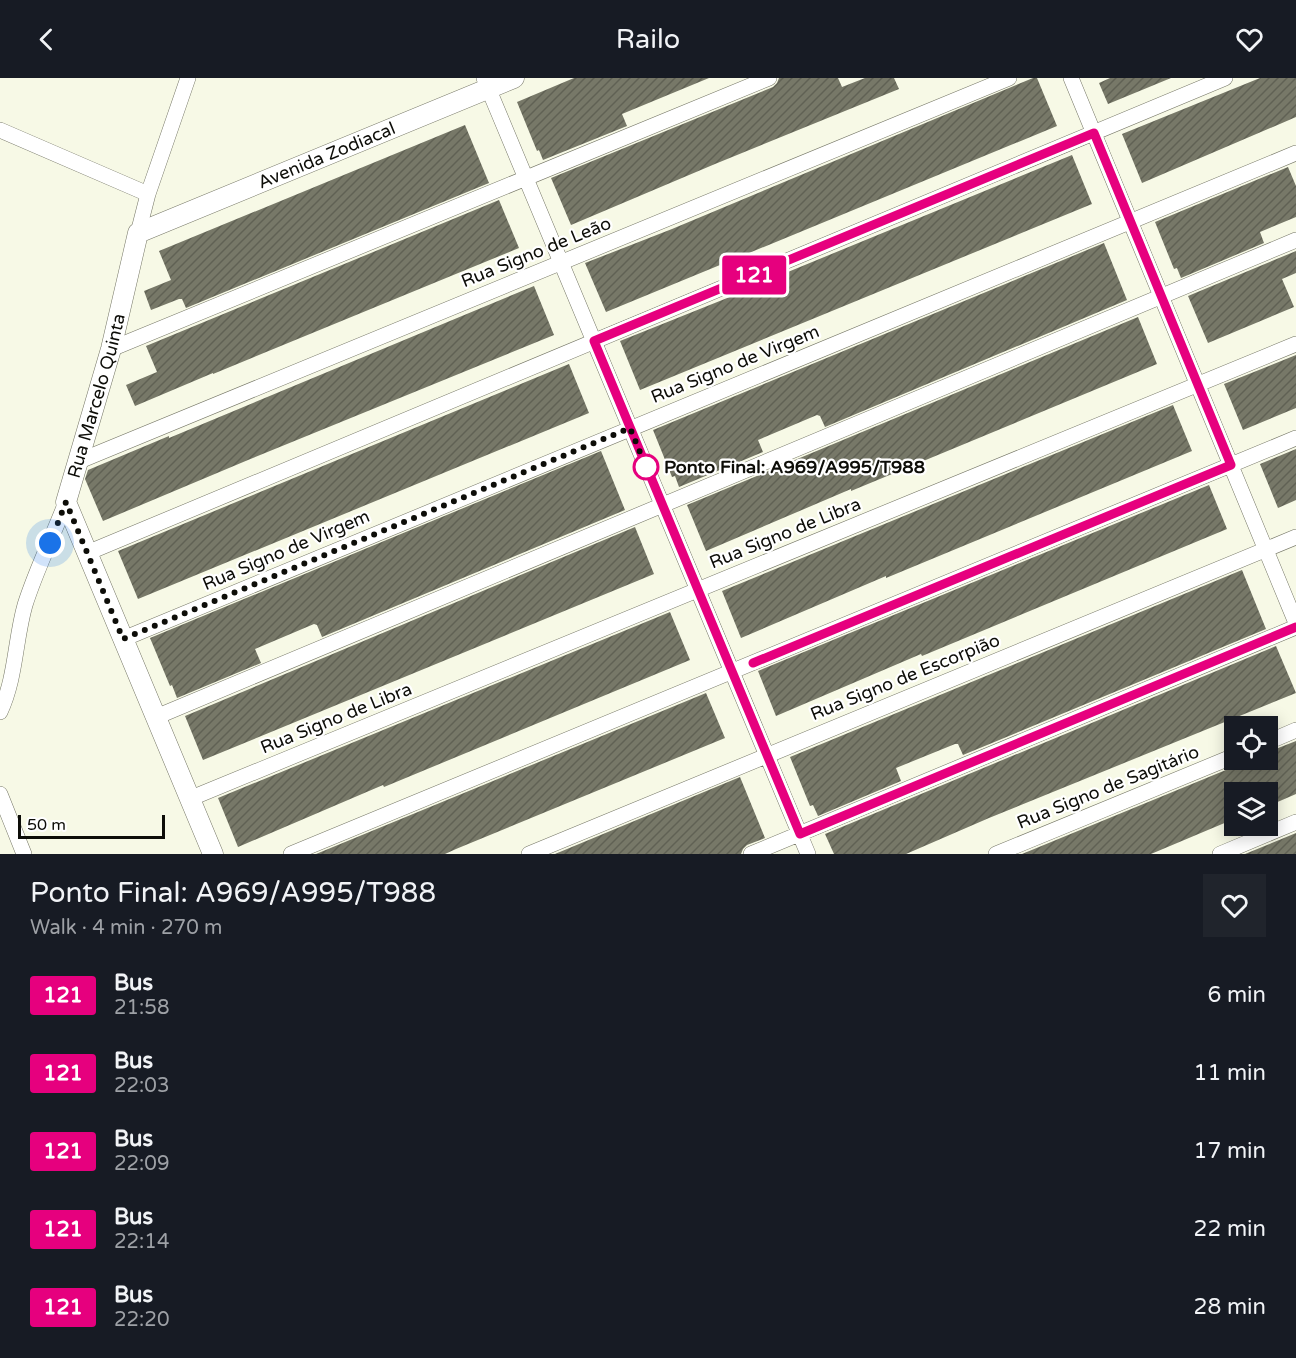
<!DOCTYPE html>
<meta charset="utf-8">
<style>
body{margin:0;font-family:"Varela Round",sans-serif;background:#20242c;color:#f1f3f6;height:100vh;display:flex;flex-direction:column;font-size:22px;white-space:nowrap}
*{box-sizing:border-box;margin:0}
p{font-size:20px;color:#9ea1a6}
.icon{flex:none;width:33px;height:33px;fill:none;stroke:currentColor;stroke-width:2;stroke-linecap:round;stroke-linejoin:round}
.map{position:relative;height:776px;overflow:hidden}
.drawer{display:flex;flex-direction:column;background:#171b24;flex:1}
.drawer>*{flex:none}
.badge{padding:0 12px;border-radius:4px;font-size:21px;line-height:39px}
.fabs{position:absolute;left:1224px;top:638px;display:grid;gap:12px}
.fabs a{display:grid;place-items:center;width:54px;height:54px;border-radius:0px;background:#171b24;box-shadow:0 3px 15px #0003;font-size:30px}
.scale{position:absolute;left:18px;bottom:15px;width:147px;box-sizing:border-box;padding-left:6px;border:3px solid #0d0d08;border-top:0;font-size:16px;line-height:21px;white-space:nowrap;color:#0d0d08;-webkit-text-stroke:4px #fff;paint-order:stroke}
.you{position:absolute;width:30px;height:30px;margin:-15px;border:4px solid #fff;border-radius:50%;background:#1a73e8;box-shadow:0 0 0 9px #1a73e833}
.map>.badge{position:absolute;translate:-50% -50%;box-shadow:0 0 0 3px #fff}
.round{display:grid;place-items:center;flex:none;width:63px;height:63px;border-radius:0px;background:#20242c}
.summary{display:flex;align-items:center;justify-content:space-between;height:102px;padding:0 30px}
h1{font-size:28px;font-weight:600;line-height:45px}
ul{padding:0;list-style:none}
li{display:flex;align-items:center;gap:18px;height:78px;padding:0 30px}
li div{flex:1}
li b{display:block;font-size:22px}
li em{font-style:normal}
li .badge{min-width:66px;font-weight:700;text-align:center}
header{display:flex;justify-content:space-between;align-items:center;height:78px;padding:0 30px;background:#171b24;font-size:27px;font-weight:600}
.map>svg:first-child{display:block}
</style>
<header><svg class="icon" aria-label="back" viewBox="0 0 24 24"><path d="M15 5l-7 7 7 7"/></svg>Railo<svg class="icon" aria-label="heart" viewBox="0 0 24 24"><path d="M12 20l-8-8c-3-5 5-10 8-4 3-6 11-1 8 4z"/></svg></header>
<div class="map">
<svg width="1296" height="776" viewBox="0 0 1296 776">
<defs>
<pattern id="building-hatch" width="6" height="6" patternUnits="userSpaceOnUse" patternTransform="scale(1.5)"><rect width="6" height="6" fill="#777868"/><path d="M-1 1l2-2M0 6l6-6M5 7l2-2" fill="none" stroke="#606154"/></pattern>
</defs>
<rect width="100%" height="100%" fill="#f7f9e6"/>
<path fill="url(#building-hatch)" d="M574 0H709L622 36 627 48 543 82 539 72 537 73 517 24Z
M779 0H838L842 9 865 0H894L899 11 715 86 571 147 551 100 773 9 777 5Z
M1033 0H1037L1057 48 606 234 585 185 672 151Z
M1110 0H1171L1108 26 1099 5Z
M1260 0H1296V39L1142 105 1122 56Z
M465 47 489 105 186 230 182 221H179L151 232 144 213 171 202 159 173Z
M1072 77 1092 126 640 312 620 263 767 204 766 203Z
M1288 89 1296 108V139L1260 154 1264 165 1181 200 1177 190 1174 191 1155 144Z
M499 122 519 170 213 296V295L135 328 126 307 157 294 146 268Z
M1104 165 1127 222 825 349 820 338 817 337 758 362 763 374 679 409 675 398 672 399 653 352Z
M1296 173V195L1282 201 1294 229 1208 265 1188 218Z
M534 208 554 257 248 382 103 443 85 401 88 392 169 358V360Z
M1138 239 1157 286 851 413V411L706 473 687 427Z
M1296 277V330L1243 352 1224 306Z
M569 286 589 335 138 521 118 473Z
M1173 327 1192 373 886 500V498L741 560 722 513Z
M1296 371V422L1278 430 1260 386Z
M601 373 625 432 322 559 317 547 314 546 255 571 261 585 177 620 172 607 170 608 150 560Z
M1209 407 1227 451 922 578 921 576 776 638 758 593Z
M635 449 654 496 203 682 185 638Z
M1242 492 1266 551 963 677 958 666H955L896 690 901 703 818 738 813 727 810 728 790 679Z
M670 534 690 582 384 709 383 707 238 769 218 720Z
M1276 568 1296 615 989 740 906 776H834L825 756Z
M706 615 725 660 456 771 445 776H316Z
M1296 663V716L1268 728V714H1234V741L1151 776H1022L1238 687 1243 681H1268V674Z
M740 699 765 760 747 767 743 771 741 776H555Z
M1296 755V776H1245Z"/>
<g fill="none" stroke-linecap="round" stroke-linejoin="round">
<defs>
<path id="minor" d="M484 0 808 776
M1071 0 1296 545
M0 52 148 116
M138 155 148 116 188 0
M111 271 769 0
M77 384 1009 0
M87 475 1225 0
M123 561 1296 75
M0 634C16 600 15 562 25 527 36 492 53 458 66 424
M156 639 1296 162
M1268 664 1296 652
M0 716 24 776
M189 721 1296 266
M291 776 1296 360
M529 776 1296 459
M751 776 1296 549
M996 776 1234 678
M1220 776 1296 744"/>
<g id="tertiary">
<path id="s1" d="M213 776 66 424 111 271 138 155 514 0"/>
</g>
</defs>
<use href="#minor" stroke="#757666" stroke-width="16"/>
<use href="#tertiary" stroke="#757666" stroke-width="21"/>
<use href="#minor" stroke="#fff" stroke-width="15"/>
<use href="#tertiary" stroke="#fff" stroke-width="20"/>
</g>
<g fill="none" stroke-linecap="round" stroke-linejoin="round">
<defs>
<path id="line" d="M753 585 1231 387 1094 55 594 263 800 756 1296 549"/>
</defs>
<use href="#line" stroke="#fff" stroke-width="14"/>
<use href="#line" stroke="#e6007e" stroke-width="9"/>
<path stroke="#0d0d08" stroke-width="6" stroke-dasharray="0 10.8" d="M50 465 66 424 123 561 630 350 646 389"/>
</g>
<circle fill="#fff" stroke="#e6007e" stroke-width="3" cx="646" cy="389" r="12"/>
<g text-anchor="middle" stroke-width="4.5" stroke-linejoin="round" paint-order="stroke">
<g font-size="18" fill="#0d0d08" stroke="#fff">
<text dy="6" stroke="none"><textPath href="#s1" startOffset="864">Avenida Zodiacal</textPath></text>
<text transform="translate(536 174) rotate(-22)" y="6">Rua Signo de Leão</text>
<text transform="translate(735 286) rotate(-22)" y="6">Rua Signo de Virgem</text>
<text dy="6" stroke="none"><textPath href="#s1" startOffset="492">Rua Marcelo Quinta</textPath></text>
<text transform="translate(785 455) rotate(-22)" y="6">Rua Signo de Libra</text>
<text transform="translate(286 472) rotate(-23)" y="6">Rua Signo de Virgem</text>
<text transform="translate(905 599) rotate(-22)" y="6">Rua Signo de Escorpião</text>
<text transform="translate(336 640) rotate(-22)" y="6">Rua Signo de Libra</text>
<text transform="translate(1108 709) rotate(-22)" y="6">Rua Signo de Sagitário</text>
</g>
<g font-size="18" font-weight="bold" fill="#0d0d08" stroke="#fff" text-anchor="start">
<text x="664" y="395">Ponto Final: A969/A995/T988</text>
</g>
</g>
</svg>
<div class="fabs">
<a><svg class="icon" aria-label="locate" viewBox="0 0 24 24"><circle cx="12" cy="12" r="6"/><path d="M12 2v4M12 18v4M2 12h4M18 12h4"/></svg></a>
<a><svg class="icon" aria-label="layers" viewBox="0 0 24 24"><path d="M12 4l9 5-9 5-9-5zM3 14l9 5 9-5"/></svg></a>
</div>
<div class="scale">50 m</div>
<div class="you" style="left:50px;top:465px"></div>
<b class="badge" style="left:754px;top:197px;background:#e6007e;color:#fff">121</b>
</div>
<section class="drawer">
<div class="summary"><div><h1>Ponto Final: A969/A995/T988</h1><p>Walk · 4 min · 270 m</p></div><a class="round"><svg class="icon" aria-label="heart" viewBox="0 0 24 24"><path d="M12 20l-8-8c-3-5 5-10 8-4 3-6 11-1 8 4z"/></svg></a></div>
<ul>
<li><span class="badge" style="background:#e6007e;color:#fff">121</span><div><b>Bus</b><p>21:58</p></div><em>6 min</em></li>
<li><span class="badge" style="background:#e6007e;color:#fff">121</span><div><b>Bus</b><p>22:03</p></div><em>11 min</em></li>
<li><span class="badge" style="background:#e6007e;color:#fff">121</span><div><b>Bus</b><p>22:09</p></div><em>17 min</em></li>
<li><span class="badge" style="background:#e6007e;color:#fff">121</span><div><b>Bus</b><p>22:14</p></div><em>22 min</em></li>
<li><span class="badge" style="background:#e6007e;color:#fff">121</span><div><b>Bus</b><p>22:20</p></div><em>28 min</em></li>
</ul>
</section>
